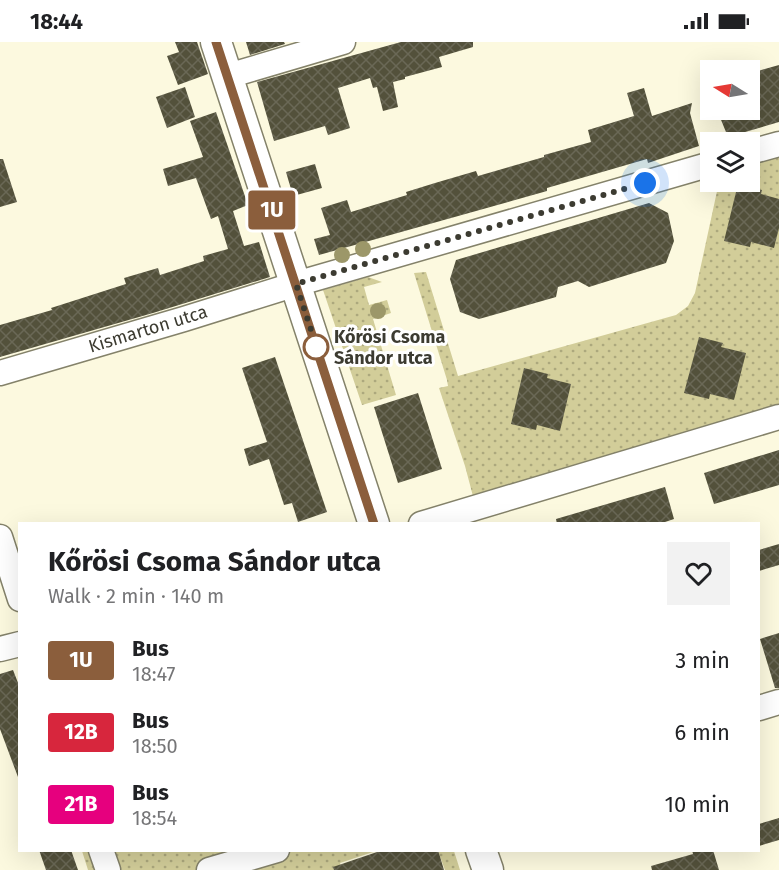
<!DOCTYPE html>
<meta charset="utf-8">
<style>
body{margin:0;font-family:"Fira Sans",sans-serif;background:#f2f2f2;color:#202124;height:100vh;display:flex;flex-direction:column;font-size:22px;white-space:nowrap}
*{box-sizing:border-box;margin:0}
p{font-size:20px;color:#757577}
.icon{flex:none;width:33px;height:33px;fill:none;stroke:currentColor;stroke-width:2;stroke-linecap:round;stroke-linejoin:round}
.map{position:relative;flex:1;overflow:hidden}
.drawer{position:absolute;left:18px;top:480px;width:742px;height:330px;display:flex;flex-direction:column;background:#fff;border-radius:0px;box-shadow:0 6px 24px #0002}
.drawer>*{flex:none}
.badge{padding:0 12px;border-radius:4px;font-size:21px;line-height:39px}
.needle{width:39px;rotate:281deg}
.fabs{position:absolute;left:700px;top:18px;display:grid;gap:12px}
.fabs a{display:grid;place-items:center;width:60px;height:60px;border-radius:0px;background:#fff;box-shadow:0 6px 24px #0002;font-size:30px}
.you{position:absolute;width:30px;height:30px;margin:-15px;border:4px solid #fff;border-radius:50%;background:#1a73e8;box-shadow:0 0 0 9px #1a73e833}
.map>.badge{position:absolute;translate:-50% -50%;box-shadow:0 0 0 3px #fff}
.round{display:grid;place-items:center;flex:none;width:63px;height:63px;border-radius:0px;background:#f2f2f2}
.overview{display:flex;align-items:center;justify-content:space-between;height:102px;padding:0 30px}
h1{font-size:28px;font-weight:700;line-height:45px}
ul{padding:0;list-style:none}
li{display:flex;align-items:center;gap:18px;height:72px;padding:0 30px}
li div{flex:1}
li b{display:block;font-size:22px}
li em{font-style:normal}
li .badge{min-width:66px;font-weight:700;text-align:center}
.status{display:flex;justify-content:space-between;align-items:center;height:42px;padding:0 30px;background:#fff;direction:ltr}
.status svg{height:16px;fill:currentColor}
.map>svg:first-child{display:block}
</style>
<div class="status"><b>18:44</b><svg viewBox="0 0 49 12"><path d="M0 12V9h3v3zM5 12V6h3v6zM10 12V3h3v9zM15 12V0h3v12zM26 1h20v11H26zM47 4h2v5h-2z"/></svg></div>
<div class="map">
<svg width="779" height="828" viewBox="0 0 779 828">
<defs>
<pattern id="grass-dots" width="8" height="8" patternUnits="userSpaceOnUse" patternTransform="scale(1.5)"><rect width="8" height="8" fill="#d2cd99"/><path d="M2 2h.1M6 6h.1" fill="none" stroke="#aca87d" stroke-width="1.8" stroke-linecap="round"/></pattern>
<pattern id="building-cross-hatch" width="8" height="8" patternUnits="userSpaceOnUse" patternTransform="scale(1.5)"><rect width="8" height="8" fill="#53513b"/><path d="M0 0l8 8M0 8l8-8" fill="none" stroke="#6a6856"/></pattern>
</defs>
<rect width="100%" height="100%" fill="#fcf9df"/>
<path fill="url(#grass-dots)" d="M779 114V371L474 458 465 424 439 346 448 344 447 338 414 231 426 230 458 334 676 273 688 264 695 251 719 140H750V123Z
M368 235 382 240 364 245 369 263 387 258 391 271 373 277 396 353 362 363 323 248Z
M82 809H376L340 821 342 828H88Z
M438 809H454L460 828H445Z"/>
<path fill="url(#building-cross-hatch)" d="M175 0H197L208 32 178 43 167 14 179 10Z
M246 0H284L285 2 250 13Z
M401 0H473V5L439 15 442 25 405 35V37L393 40 398 65 383 69 377 45 373 46 370 36 338 46 350 86 328 93 325 84 274 99 257 40Z
M779 23V80L728 95 717 68H750V31Z
M185 45 195 75 167 86 156 55Z
M644 46 652 74 692 61 690 71 699 104 648 121 647 117 547 146V149L319 213 314 197 330 193 321 166 347 158 351 170 407 153 406 150 435 141 476 129 478 134 544 115V113L591 100 588 88 634 74 627 51Z
M216 70 248 163 233 169 244 204 259 200 270 235 153 271 0 315V283L52 268 51 266 126 242 124 236 158 226 160 233 204 219 203 214 228 207 218 174 211 177 196 136 168 144 163 127 203 115 190 79Z
M0 117H3L17 160 0 165Z
M315 122 322 146 293 154 286 130Z
M738 142 762 148 761 152 779 157V186L774 206 751 200 750 205 724 199Z
M649 161 668 171 674 199 666 221 589 245 578 239 558 245 556 255 479 277 460 270 450 237 456 218Z
M699 295 723 301 721 305 746 311 734 358 710 352 709 357 684 351Z
M275 315 327 470 298 480 292 461 284 463 269 417 249 424 244 407 267 400 242 326Z
M524 326 548 332 547 336 571 342 560 389 537 383 536 388 511 382Z
M418 351 442 427 398 441 374 365Z
M779 408V443L714 462 704 431Z
M665 445 674 477 659 482H557L556 477Z
M779 502V523L759 529V508Z
M779 591V646H775L760 597Z
M13 628 20 646V735H18L0 687V632Z
M779 776V798L759 804V782Z
M39 808H71L78 828H46Z
M383 808H438L444 828H334L333 825Z
M692 808H713L719 828H652L651 824 693 812Z"/>
<g fill="none" stroke-linecap="round" stroke-linejoin="round">
<defs>
<path id="minor" d="M228 34 343 0
M750 110 779 102
M0 331 184 277 296 242 711 122
M421 482 779 375
M0 495 20 557
M0 607 20 602
M759 666 779 660
M101 808 108 828
M209 828 277 808"/>
<path id="tertiary" d="M216 0 374 482
M481 808 488 828"/>
</defs>
<use href="#minor" stroke="#84826a" stroke-width="27"/>
<use href="#tertiary" stroke="#84826a" stroke-width="33"/>
<use href="#minor" stroke="#fff" stroke-width="24"/>
<use href="#tertiary" stroke="#fff" stroke-width="30"/>
</g>
<g fill="#9c9769">
<circle cx="363" cy="207" r="8"/>
<circle cx="342" cy="213" r="8"/>
<circle cx="378" cy="269" r="8"/>
</g>
<g fill="none" stroke-linecap="round" stroke-linejoin="round">
<defs>
<path id="line" d="M216 0 374 482"/>
</defs>
<use href="#line" stroke="#fff" stroke-width="14"/>
<use href="#line" stroke="#8b5e3c" stroke-width="9"/>
<path stroke="#3c3b31" stroke-width="6" stroke-dasharray="0 10.8" d="M316 305 317 306 296 242 645 141"/>
</g>
<circle fill="#fff" stroke="#8b5e3c" stroke-width="3" cx="316" cy="305" r="12"/>
<g text-anchor="middle" stroke-width="6" stroke-linejoin="round" paint-order="stroke">
<g font-size="18" fill="#3c3b31" stroke="#fff">
<text transform="translate(148 287) rotate(-17)" y="6">Kismarton utca</text>
</g>
<g font-size="18" font-weight="bold" fill="#3c3b31" stroke="#fff" text-anchor="start">
<text x="334" y="301">Kőrösi Csoma<tspan x="334" dy="21">Sándor utca</tspan></text>
</g>
</g>
</svg>
<div class="fabs">
<a><svg class="needle" viewBox="-14 -14 28 28"><path d="M0-13l5 13h-10z" fill="#e53935"/><path d="M0 13l5-13h-10z" fill="#757577"/></svg></a>
<a><svg class="icon" aria-label="layers" viewBox="0 0 24 24"><path d="M12 4l9 5-9 5-9-5zM3 14l9 5 9-5"/></svg></a>
</div>
<div class="you" style="left:645px;top:141px"></div>
<b class="badge" style="left:272px;top:168px;background:#8b5e3c;color:#fff">1U</b>
<section class="drawer">
<div class="overview"><div><h1>Kőrösi Csoma Sándor utca</h1><p>Walk · 2 min · 140 m</p></div><a class="round"><svg class="icon" aria-label="heart" viewBox="0 0 24 24"><path d="M12 20l-8-8c-3-5 5-10 8-4 3-6 11-1 8 4z"/></svg></a></div>
<ul>
<li><span class="badge" style="background:#8b5e3c;color:#fff">1U</span><div><b>Bus</b><p>18:47</p></div><em>3 min</em></li>
<li><span class="badge" style="background:#d7263d;color:#fff">12B</span><div><b>Bus</b><p>18:50</p></div><em>6 min</em></li>
<li><span class="badge" style="background:#e6007e;color:#fff">21B</span><div><b>Bus</b><p>18:54</p></div><em>10 min</em></li>
</ul>
</section>
</div>
